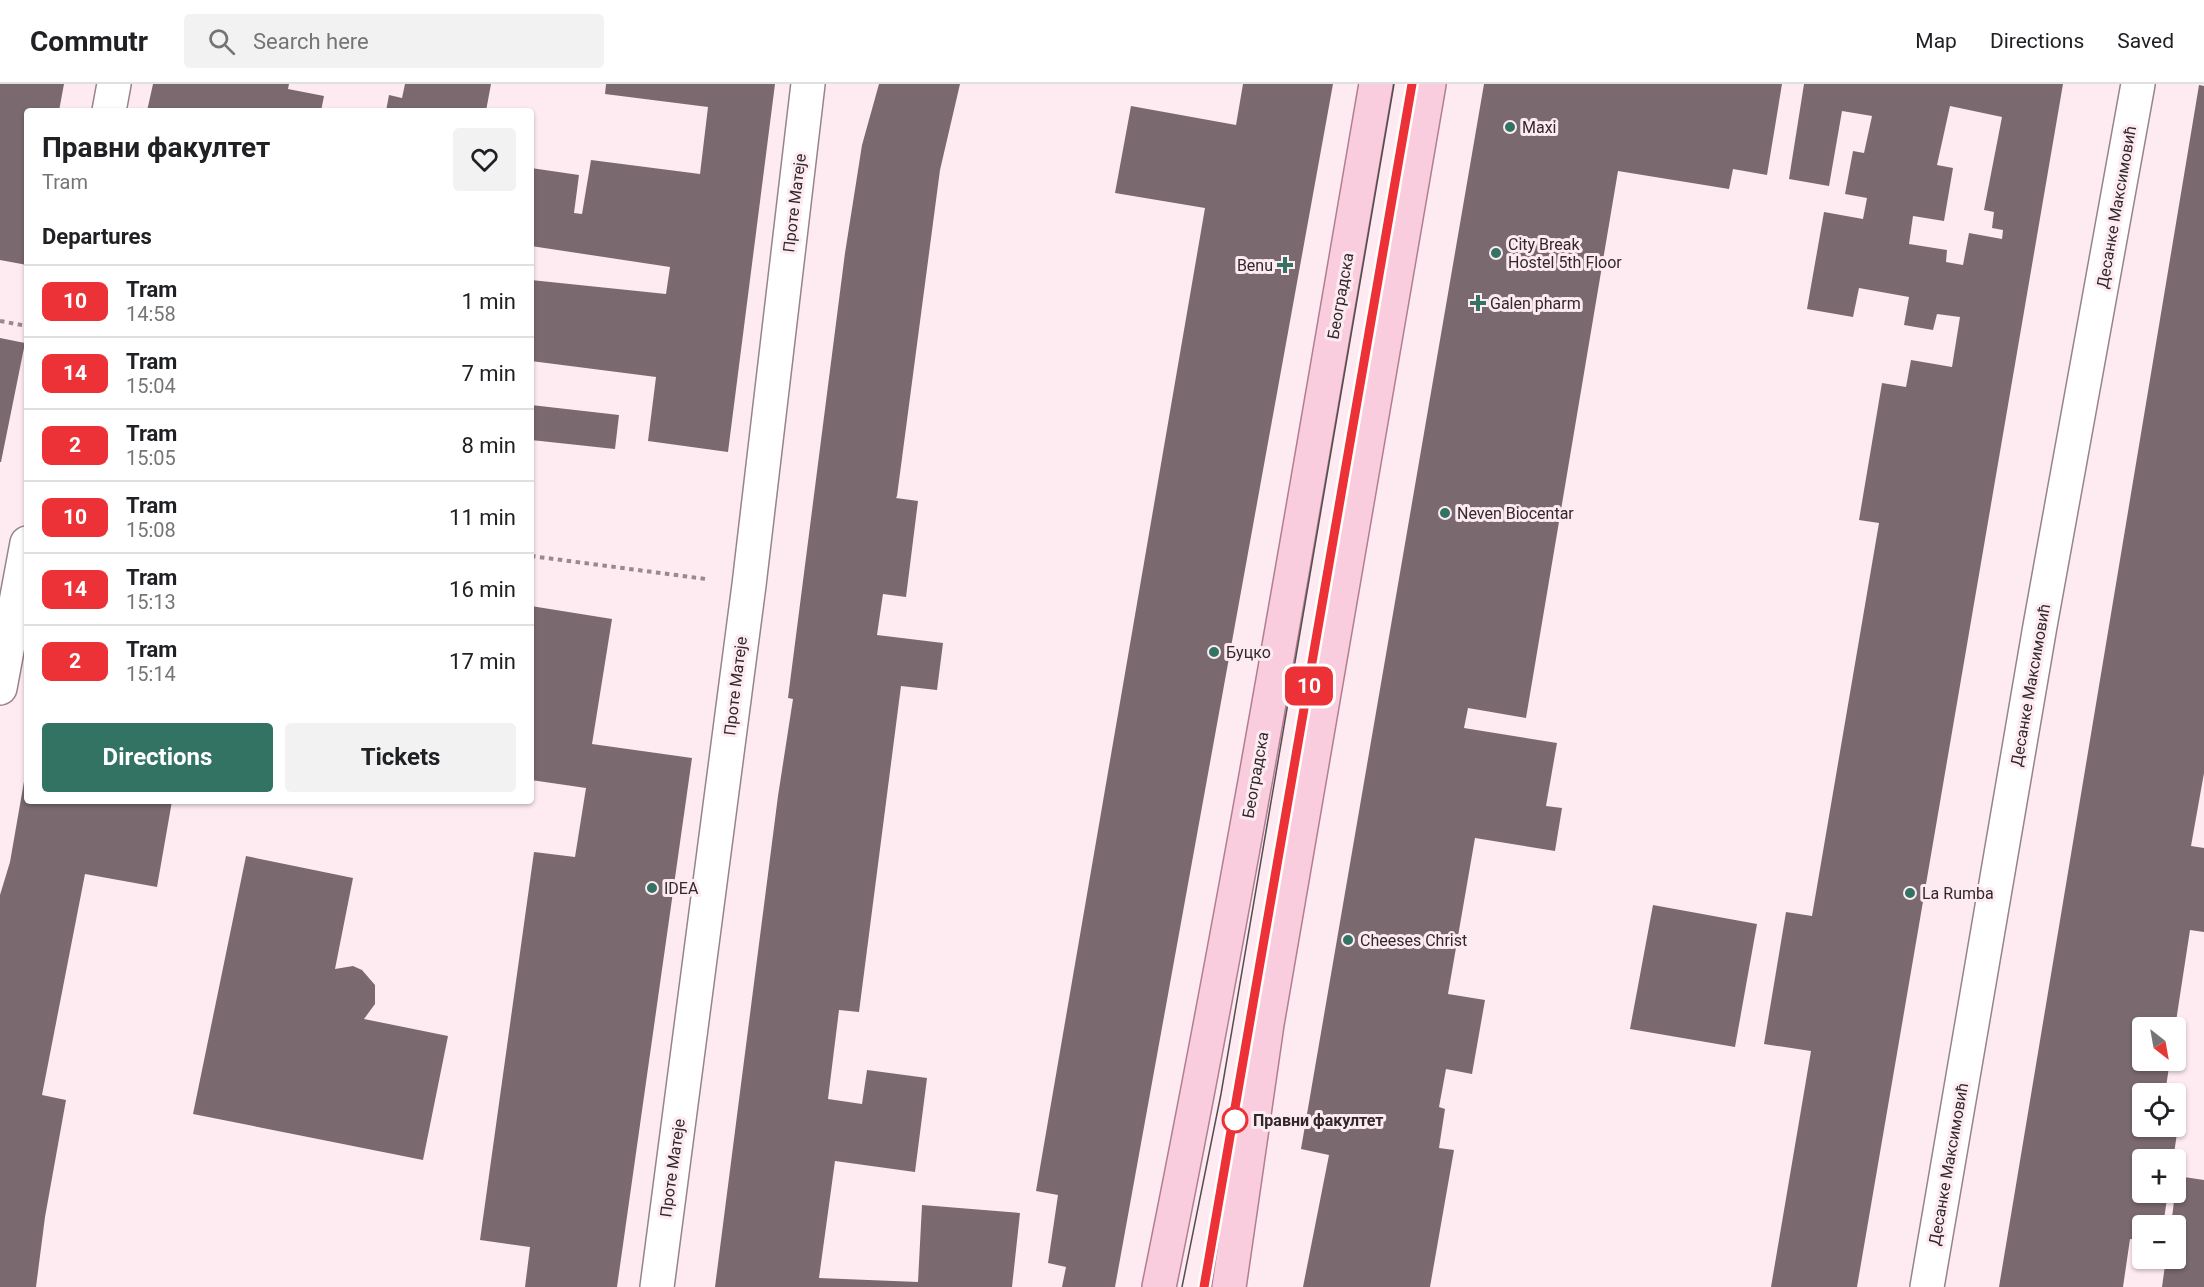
<!DOCTYPE html>
<meta charset="utf-8">
<style>
body{margin:0;font-family:Roboto,sans-serif;background:#f2f2f2;color:#202124;height:100vh;display:flex;flex-direction:column;font-size:22px;white-space:nowrap}
*{box-sizing:border-box;margin:0}
p{font-size:20px;color:#757577}
.icon{flex:none;width:33px;height:33px;fill:none;stroke:currentColor;stroke-width:2;stroke-linecap:round;stroke-linejoin:round}
.map{position:relative;flex:1;overflow:hidden}
.drawer{position:absolute;left:24px;top:24px;width:510px;height:696px;display:flex;flex-direction:column;background:#fff;border-radius:6px;box-shadow:0 2px 4px #0004}
.drawer>*{flex:none}
.badge{padding:0 12px;border-radius:9px;font-size:21px;line-height:39px}
.needle{width:39px;rotate:149deg}
.tools{position:absolute;left:2132px;top:933px;display:grid;gap:12px}
.tools a{display:grid;place-items:center;width:54px;height:54px;border-radius:6px;background:#fff;box-shadow:0 2px 4px #0004;font-size:30px}
.map>.badge{position:absolute;translate:-50% -50%;box-shadow:0 0 0 3px #fff}
h2{padding:0 18px;font-size:22px;line-height:54px}
.round{display:grid;place-items:center;flex:none;width:63px;height:63px;border-radius:6px;background:#f2f2f2}
.overview{display:flex;align-items:center;justify-content:space-between;height:102px;padding:0 18px}
h1{font-size:28px;font-weight:700;line-height:45px}
.button{display:flex;gap:12px;margin-top:auto;padding:12px 18px}
.button a{flex:1;height:69px;border-radius:6px;background:#327364;color:#fff;font-size:24px;font-weight:700;line-height:69px;text-align:center}
.button a+a{background:#f2f2f2;color:#202124}
ul{padding:0;list-style:none}
li{display:flex;align-items:center;gap:18px;height:72px;padding:0 18px;border-top:2px solid #e0e0e0}
li div{flex:1}
li b{display:block;font-size:22px}
li em{font-style:normal}
li .badge{min-width:66px;font-weight:700;text-align:center}
header{display:flex;align-items:center;gap:36px;box-sizing:border-box;height:84px;padding:0 30px;background:#fff;border-bottom:2px solid #e0e0e0}
header strong{font-size:28px}
nav{display:flex;gap:33px;margin-inline-start:auto;font-size:21px}
.search{width:420px;height:54px;background:#f2f2f2;display:flex;align-items:center;gap:15px;box-sizing:border-box;padding:0 21px;border-radius:6px;color:#757577;font-size:22px}
.map>svg:first-child{display:block}
</style>
<header>
<strong>Commutr</strong>
<div class="search"><svg class="icon" aria-label="search" viewBox="0 0 24 24"><circle cx="10" cy="10" r="6"/><path d="M15 15l6 6"/></svg>Search here</div>
<nav><a>Map</a><a>Directions</a><a>Saved</a></nav>
</header>
<div class="map">
<svg width="2204" height="1203" viewBox="0 0 2204 1203">
<rect width="100%" height="100%" fill="#feebf1"/>
<path fill="#7a6a70" fill-rule="evenodd" d="M0 0H64L59 27H27V181L0 176Z
M153 0H289L288 5 324 12 321 27H147Z
M405 0H491L486 27H386L389 11 402 14Z
M606 0H775L728 368 648 357 656 293 531 277V196L666 210 670 183 531 162V84L579 91 574 129 582 130 591 76 700 90 708 23 605 10Z
M879 0H960L940 86 897 412 896 414 918 417 906 513 883 510 877 551 943 559 937 606 901 602 859 928 839 926 828 1015 862 1020 867 986 927 994 915 1088 835 1077 819 1194 918 1198 922 1121 1020 1129 1012 1203H715L778 712 793 615 788 614 845 169 862 61Z
M1243 0H1333L1115 1203H1062L1066 1183 1048 1179 1058 1111 1036 1107 1205 124 1115 109 1131 22 1236 41Z
M1484 0H1782L1767 91 1733 85 1729 105 1618 87 1526 634 1468 624 1464 644 1557 659 1546 722 1562 724 1555 767 1475 754 1448 910 1485 916 1472 990 1446 985 1439 1023 1445 1025 1439 1064 1454 1066 1430 1203H1303L1329 1071 1301 1065Z
M1804 0H2063L1857 1203H1771L1811 967 1764 960 1786 828 1812 832 1879 439 1859 436 1882 299 1906 303 1911 276 1952 283 1960 233 1937 230 1933 246 1904 241 1909 213 1859 204 1853 233 1807 225 1824 128 1863 135 1867 114 1845 110 1853 67 1864 69 1872 32 1842 27 1829 102 1789 95ZM1950 22 2002 33 1984 126 1994 128 1992 144 2003 146 2002 155 1969 149 1963 181 1946 178 1947 166 1909 160 1913 132 1944 137 1953 84 1937 81Z
M2199 1 2204 2V689L2191 762 2204 764V848L2190 846 2175 944H2142V976H2170L2165 1010H2142V1042H2175V1035L2179 1036 2173 1076H2142V1108H2168L2163 1142H2142V1156L2130 1155 2123 1203H1999Z
M0 254 25 259 1 378H0Z
M531 321 619 331 615 365 531 356Z
M531 522 612 535 592 660 692 674 617 1203H525L530 1163 480 1156 534 768 575 773 586 704 531 696Z
M26 686 27 717H172L157 803 85 790 42 1011 66 1016 45 1133 36 1203H0V811L10 778Z
M246 772 353 794 335 885 353 882 362 886 375 901V920L364 935 448 952 423 1076 193 1030Z
M1653 821 1757 840 1735 963 1630 945Z
M2177 1092 2204 1096V1203H2162L2166 1174H2175V1142H2171Z"/>
<g fill="none" stroke-linecap="round" stroke-linejoin="round">
<defs>
<path id="minor" d="M109 27 114 0
M0 604 27 459
M657 1203 749 501 808 0
M1927 1203 2040 542 2138 0"/>
<path id="major" d="M1159 1203C1240 804 1307 401 1376 0
M1229 1203 1267 940 1429 0"/>
</defs>
<use href="#minor" stroke="#958489" stroke-width="36"/>
<use href="#major" stroke="#b07e90" stroke-width="36"/>
<path stroke="#978a8e" stroke-width="4" stroke-dasharray="4.5 4.5" stroke-linecap="butt" d="M0 237 27 242
M531 472 706 495"/>
<use href="#minor" stroke="#fff" stroke-width="33"/>
<use href="#major" stroke="#f9cddd" stroke-width="33"/>
<path stroke="#554c4f" stroke-width="1.5" d="M1182 1203 1221 1010 1394 0
M1204 1203 1412 0"/>
</g>
<g fill="none" stroke-linecap="round" stroke-linejoin="round">
<defs>
<path id="line" d="M1204 1203 1412 0"/>
</defs>
<use href="#line" stroke="#fff" stroke-width="14"/>
<use href="#line" stroke="#ed3237" stroke-width="9"/>
</g>
<g fill="#327364" stroke="#feebf1" stroke-width="2">
<circle cx="1510" cy="43" r="6"/>
<circle cx="1496" cy="169" r="6"/>
<path d="M1282 172h6v6h6v6h-6v6h-6v-6h-6v-6h6z"/>
<path d="M1475 210h6v6h6v6h-6v6h-6v-6h-6v-6h6z"/>
<circle cx="1445" cy="429" r="6"/>
<circle cx="1214" cy="568" r="6"/>
<circle cx="652" cy="804" r="6"/>
<circle cx="1910" cy="809" r="6"/>
<circle cx="1348" cy="856" r="6"/>
</g>
<circle fill="#fff" stroke="#ed3237" stroke-width="3" cx="1235" cy="1036" r="12"/>
<g text-anchor="middle" stroke-width="6" stroke-linejoin="round" paint-order="stroke">
<g font-size="16" fill="#30292b" stroke="#feebf1" text-anchor="start">
<text x="1522" y="49">Maxi</text>
<text x="1508" y="166">City Break<tspan x="1508" dy="18">Hostel 5th Floor</tspan></text>
<text x="1273" y="187" text-anchor="end">Benu</text>
<text x="1490" y="225">Galen pharm</text>
<text x="1457" y="435">Neven Biocentar</text>
<text x="1226" y="574">Буцко</text>
<text x="664" y="810">IDEA</text>
<text x="1922" y="815">La Rumba</text>
<text x="1360" y="862">Cheeses Christ</text>
</g>
<g font-size="16" fill="#30292b" stroke="#feebf1">
<text transform="translate(794 119) rotate(-83)" y="6">Проте Матеје</text>
<text transform="translate(2116 123) rotate(-80)" y="6">Десанке Максимовић</text>
<text transform="translate(1340 212) rotate(-80)" y="6">Београдска</text>
<text transform="translate(2030 601) rotate(-80)" y="6">Десанке Максимовић</text>
<text transform="translate(735 602) rotate(-83)" y="6">Проте Матеје</text>
<text transform="translate(1255 691) rotate(-80)" y="6">Београдска</text>
<text transform="translate(1948 1080) rotate(-80)" y="6">Десанке Максимовић</text>
<text transform="translate(672 1084) rotate(-82)" y="6">Проте Матеје</text>
</g>
<g font-size="16" font-weight="bold" fill="#30292b" stroke="#feebf1" text-anchor="start">
<text x="1253" y="1042">Правни факултет</text>
</g>
</g>
</svg>
<div class="tools">
<a><svg class="needle" viewBox="-14 -14 28 28"><path d="M0-13l5 13h-10z" fill="#e53935"/><path d="M0 13l5-13h-10z" fill="#757577"/></svg></a>
<a><svg class="icon" aria-label="locate" viewBox="0 0 24 24"><circle cx="12" cy="12" r="6"/><path d="M12 2v4M12 18v4M2 12h4M18 12h4"/></svg></a>
<a>+</a>
<a>−</a>
</div>
<b class="badge" style="left:1309px;top:602px;background:#ed3237;color:#fff">10</b>
<section class="drawer">
<div class="overview"><div><h1>Правни факултет</h1><p>Tram</p></div><a class="round"><svg class="icon" aria-label="heart" viewBox="0 0 24 24"><path d="M12 20l-8-8c-3-5 5-10 8-4 3-6 11-1 8 4z"/></svg></a></div>
<h2>Departures</h2>
<ul>
<li><span class="badge" style="background:#ed3237;color:#fff">10</span><div><b>Tram</b><p>14:58</p></div><em>1 min</em></li>
<li><span class="badge" style="background:#ed3237;color:#fff">14</span><div><b>Tram</b><p>15:04</p></div><em>7 min</em></li>
<li><span class="badge" style="background:#ed3237;color:#fff">2</span><div><b>Tram</b><p>15:05</p></div><em>8 min</em></li>
<li><span class="badge" style="background:#ed3237;color:#fff">10</span><div><b>Tram</b><p>15:08</p></div><em>11 min</em></li>
<li><span class="badge" style="background:#ed3237;color:#fff">14</span><div><b>Tram</b><p>15:13</p></div><em>16 min</em></li>
<li><span class="badge" style="background:#ed3237;color:#fff">2</span><div><b>Tram</b><p>15:14</p></div><em>17 min</em></li>
</ul>
<div class="button"><a>Directions</a><a>Tickets</a></div>
</section>
</div>
